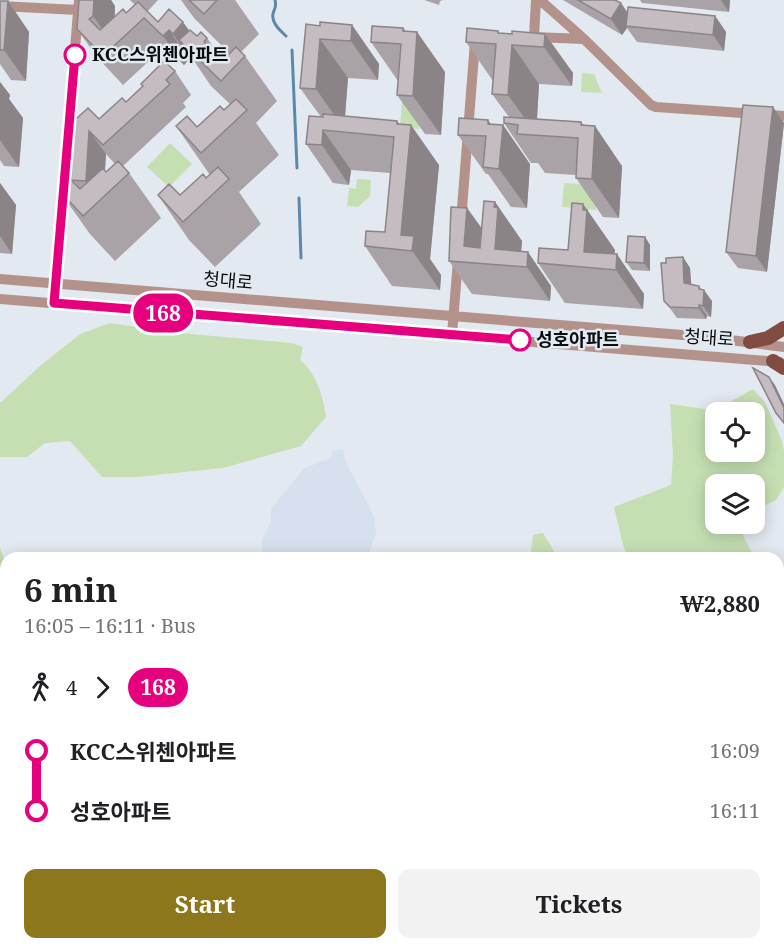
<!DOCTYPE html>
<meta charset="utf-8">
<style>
body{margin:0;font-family:"Noto Serif","Noto Sans KR",serif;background:#f2f2f2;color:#202124;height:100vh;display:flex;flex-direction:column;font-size:22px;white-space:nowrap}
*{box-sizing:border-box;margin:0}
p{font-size:20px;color:#757577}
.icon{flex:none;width:33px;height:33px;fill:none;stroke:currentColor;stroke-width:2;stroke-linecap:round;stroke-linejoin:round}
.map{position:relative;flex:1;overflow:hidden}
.details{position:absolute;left:0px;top:552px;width:784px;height:398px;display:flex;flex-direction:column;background:#fff;border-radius:18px 18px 0 0;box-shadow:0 3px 15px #0003}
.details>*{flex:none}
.badge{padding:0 12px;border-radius:20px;font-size:21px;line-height:39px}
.buttons{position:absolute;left:705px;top:402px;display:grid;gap:12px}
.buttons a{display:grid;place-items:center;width:60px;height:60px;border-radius:12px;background:#fff;box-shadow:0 3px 15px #0003;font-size:30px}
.map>.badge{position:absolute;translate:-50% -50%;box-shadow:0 0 0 3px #fff}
.legs{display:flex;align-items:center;gap:9px;height:66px;padding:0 24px;font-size:20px}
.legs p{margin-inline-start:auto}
.summary{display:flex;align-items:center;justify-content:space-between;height:102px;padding:0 24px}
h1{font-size:33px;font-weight:700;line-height:45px}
.button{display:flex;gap:12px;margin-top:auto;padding:12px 24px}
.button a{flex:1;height:69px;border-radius:12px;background:#8c771c;color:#fff;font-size:24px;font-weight:700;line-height:69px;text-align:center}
.button a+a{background:#f2f2f2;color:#202124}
ul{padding:0 24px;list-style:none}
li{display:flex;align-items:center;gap:21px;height:60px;font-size:22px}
li i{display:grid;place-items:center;width:9px;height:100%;margin:0 8px;background:currentColor}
li i::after{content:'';width:15px;height:15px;margin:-8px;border:4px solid;border-radius:50%;background:#fff}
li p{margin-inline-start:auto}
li:first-child i{background:linear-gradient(#0000 50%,currentColor 0)}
li:last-child i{background:linear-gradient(currentColor 50%,#0000 0)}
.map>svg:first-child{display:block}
</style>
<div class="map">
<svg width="784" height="949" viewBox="0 0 784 949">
<rect width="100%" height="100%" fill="#e3e9f0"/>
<path fill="#d6e0ee" d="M343 449 346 463 374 516 376 532 368 558H262V539L271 522V508L305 468 331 458 332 451Z"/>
<path fill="#c5dfb2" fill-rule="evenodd" d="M582 73 594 74 602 93 581 92Z
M403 88 421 89 419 129 400 127Z
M170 143 192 164 169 187 147 167Z
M357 179 371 180 370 196 358 207 347 206 349 188 356 189Z
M564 183 598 185 596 210 562 207Z
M110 323 179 333 292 343 303 347 300 360C317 374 323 396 326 417L301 446 223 468 136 477H102L70 441 45 443 27 457H0V403L40 366 80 334Z
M753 389 765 402 782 441 784 451V487L776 500 755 511 754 484H716V524H741L743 536 755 558H628L623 545 614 507 671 485 673 455 670 404 705 409 730 402ZM716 412H754V452H716Z
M543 533 558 558H530L533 535Z
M0 547 6 566V944H235L228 949H0Z
M779 589 784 595V686L779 689Z
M779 736 784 738V949H364L365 944H778Z"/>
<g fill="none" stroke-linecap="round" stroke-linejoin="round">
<path stroke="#5d89a9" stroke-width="3" d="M275 0C277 8 274 8 273 14 271 23 281 31 286 36
M292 50 297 168
M299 198 301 258"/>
<path stroke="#b3928b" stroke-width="10" d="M536 0 534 37 584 39 651 105 656 107 784 116
M540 0 584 39
M0 6 78 10
M461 221 475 42
M0 279 707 337 784 347
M0 299 780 362
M54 303 79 0
M452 334 458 260"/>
<path stroke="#824b3f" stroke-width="14" d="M750 342 768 338 784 328
M773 361 784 368"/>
</g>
<path fill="#a9a2a6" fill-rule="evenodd" d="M79 0H111L115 6V16L126 13 135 5 130 0H158L147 12 158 22 189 30 197 36 207 38 217 52 228 55 229 53 194 18 181 0H235L259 34 241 52 245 56 277 101 256 123 279 155 239 192 261 224 215 267 189 240 158 195H180L206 178 210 175 176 126 197 127 224 110 230 104 211 86 194 61 193 63 189 59 184 65 164 47 123 85 97 57 77 29Z
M424 0H443L440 1 439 5Z
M563 0H615L621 3 627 13 715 16 726 32 724 51 637 42 627 28 622 35Z
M640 0H730L729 12 642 3Z
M0 1H8L29 32 26 81 11 80 0 64Z
M352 25 379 64 378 80 348 78 345 116 397 121 439 165 430 259 441 275 440 290 392 286 365 246 385 232 391 173 351 170 349 185 333 183 306 144 321 117 300 88 320 26Z
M403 28 406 31 417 32 445 72 441 135 425 134 397 95 398 81 371 42Z
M498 31 500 34H545L573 73 572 86 539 84 537 119 581 122 622 166 619 218 603 217 576 178V175L545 173 538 163H531L504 123 509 117 492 94 493 81 466 42Z
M175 71 191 95 183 103 186 107 123 166 129 173 161 218 115 261 90 234 58 189 71 180 74 118 99 119 126 102 143 86 141 84ZM106 154 115 164 106 172 105 171Z
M0 82 10 95 9 99 23 118 19 167 4 166 0 160Z
M773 107 784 123 767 272 738 268 726 252Z
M491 124 503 125 530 164 527 208 511 207 488 174H486L458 135Z
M0 183 16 205 12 254 0 253Z
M495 202 522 241 521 251 551 286 550 301 472 294 449 261 467 208 481 228Z
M583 204 615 250 614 254 644 294 643 309 565 303 538 263 568 250Z
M645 237 650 245V271L632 270 626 262Z
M683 257 690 268 691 285 701 289 712 301 711 317 707 316 706 319 677 318 672 311 664 301 666 263Z"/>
<path fill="#8a8487" d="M94 0H111L115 6 113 44 93 16Z
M721 0H730L729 12Z
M8 1 29 32 26 81 4 50Z
M621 3 632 19 626 26 627 28 622 35 611 19Z
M715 16 726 32 724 51 713 35Z
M183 22 204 51 179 40 194 61 193 63 173 34Z
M352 25 379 64 378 80 351 41Z
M403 28 416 46 417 32 445 72 441 135 413 96Z
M169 30 189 59 184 65 163 36Z
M498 31 511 50 512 45 539 84 536 134 508 95Z
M545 34 573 73 572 86 544 47Z
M320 39 348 78 344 129 316 89Z
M0 82 10 95 9 99 23 118 19 167 0 140Z
M773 107 784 123 767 272 756 256Z
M488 120 502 139 503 125 530 164 527 208 499 169 488 124Z
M397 121 410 139 411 125 439 165 430 259 441 275 440 290 401 235Z
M581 122 594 141 595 126 622 166 619 218 592 179 581 125Z
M323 130 351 170 349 185 322 145Z
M89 131 106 154 103 197 100 200 86 181Z
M0 183 16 205 12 254 0 236Z
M495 202 522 241 520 267 495 249Z
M583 204 615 250 613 269 584 252Z
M467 208 491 241 489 264 464 246Z
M645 237 650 245V271L644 263Z
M528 252 551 286 550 301 527 267Z
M617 254 644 294 643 309 616 270Z
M683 257 690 268 692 294 684 283Z
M699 286 704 294V290L712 301 711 317 703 306 699 289Z
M699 305 707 316 706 319 699 308Z
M769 377 775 385 784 404V408Z"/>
<path fill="#c5bcc1" stroke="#8a8487" stroke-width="1.5" d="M79 0H94L93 16 89 19 100 30 123 9 126 13 138 2 158 22 169 9 183 22 173 34 169 30 163 36 144 18 103 56 77 29Z
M189 0H217L204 14Z
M578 0H615L621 3 611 19Z
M0 1H8L4 50H0Z
M628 7 715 16 713 35 626 26Z
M320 22 352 25 351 41 320 39 316 89 300 88 306 24 320 26Z
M372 26 403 28V31L417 32 413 96 397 95 401 44 371 42Z
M467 28 498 31V33L512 34V31L545 34 544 47 512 45 508 95 492 94 496 44 466 42Z
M190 30 197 36 201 32 207 38 204 42 216 54 221 48 228 55 236 47 245 56 221 81 179 40Z
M164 61 175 71 166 80 170 84 103 145 89 131 86 181 71 180 74 118H77L88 108 99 119 122 98 126 102 143 86 141 84Z
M0 88H1L0 106Z
M236 99 247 110 201 153 176 126 187 116 197 127 220 106 224 110Z
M743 105 773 107 756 256 726 252Z
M323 114 397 121V124L411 125 401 235 414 236 412 251 365 246 366 231 385 232 394 137 323 130 322 145 306 144 309 116 323 117Z
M504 117 581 122V125L595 126 592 179 576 178 578 138 517 134 518 125 504 123Z
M459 118 488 120V124L503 125 499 169 483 167 486 136 458 135Z
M118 161 129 173 83 216 58 189 69 178 80 189 103 168 106 172Z
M218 167 229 179 183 222 158 195 169 184 180 195 203 174 206 178Z
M484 201 495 202 494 207 498 208 495 249 528 252 527 267 449 261 451 207 467 208 464 246 480 248Z
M572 203 583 204V210H587L584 252 617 254 616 270 538 263 539 248 568 250Z
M628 236 645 237 644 263 626 262Z
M683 257 684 283 699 286V289L704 290 703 306 699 305V308L670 307 664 301 661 263H666V258Z
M753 368 769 377 784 408V423L776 413Z"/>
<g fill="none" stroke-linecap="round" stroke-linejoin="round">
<defs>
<path id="line-1" d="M75 55 54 303 520 340"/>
</defs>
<use href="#line-1" stroke="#fff" stroke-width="14"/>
<use href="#line-1" stroke="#e6007e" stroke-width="9"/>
</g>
<g fill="#fff" stroke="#e6007e" stroke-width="3">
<circle cx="75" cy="55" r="10"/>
<circle cx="520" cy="340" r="10"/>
</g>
<g text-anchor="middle" stroke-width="5" stroke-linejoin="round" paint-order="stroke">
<g font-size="18" font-weight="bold" fill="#0a0c0e" stroke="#e3e9f0" text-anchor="start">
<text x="92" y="61">KCC스위첸아파트</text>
<text x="536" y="346">성호아파트</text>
</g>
<g font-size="18" fill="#0a0c0e" stroke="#e3e9f0">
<text transform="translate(228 281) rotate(5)" y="6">청대로</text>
<text transform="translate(709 338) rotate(4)" y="6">청대로</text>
</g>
</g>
</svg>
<div class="buttons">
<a><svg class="icon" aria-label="locate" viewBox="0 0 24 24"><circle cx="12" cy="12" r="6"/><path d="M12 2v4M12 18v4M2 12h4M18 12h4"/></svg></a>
<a><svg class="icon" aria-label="layers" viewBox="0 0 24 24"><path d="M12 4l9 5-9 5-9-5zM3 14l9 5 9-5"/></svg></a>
</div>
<b class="badge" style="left:163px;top:313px;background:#e6007e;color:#fff">168</b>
<section class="details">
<div class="summary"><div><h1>6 min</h1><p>16:05 – 16:11 · Bus</p></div><b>₩2,880</b></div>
<div class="legs"><svg class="icon" aria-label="walk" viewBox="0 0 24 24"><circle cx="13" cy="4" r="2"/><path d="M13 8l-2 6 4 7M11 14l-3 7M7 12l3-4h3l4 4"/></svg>4<svg class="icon" aria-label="forward" viewBox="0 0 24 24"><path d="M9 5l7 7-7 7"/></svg><b class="badge" style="background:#e6007e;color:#fff">168</b></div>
<ul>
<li><i style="color:#e6007e"></i><b>KCC스위첸아파트</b><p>16:09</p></li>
<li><i style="color:#e6007e"></i><b>성호아파트</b><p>16:11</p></li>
</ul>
<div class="button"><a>Start</a><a>Tickets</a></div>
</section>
</div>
